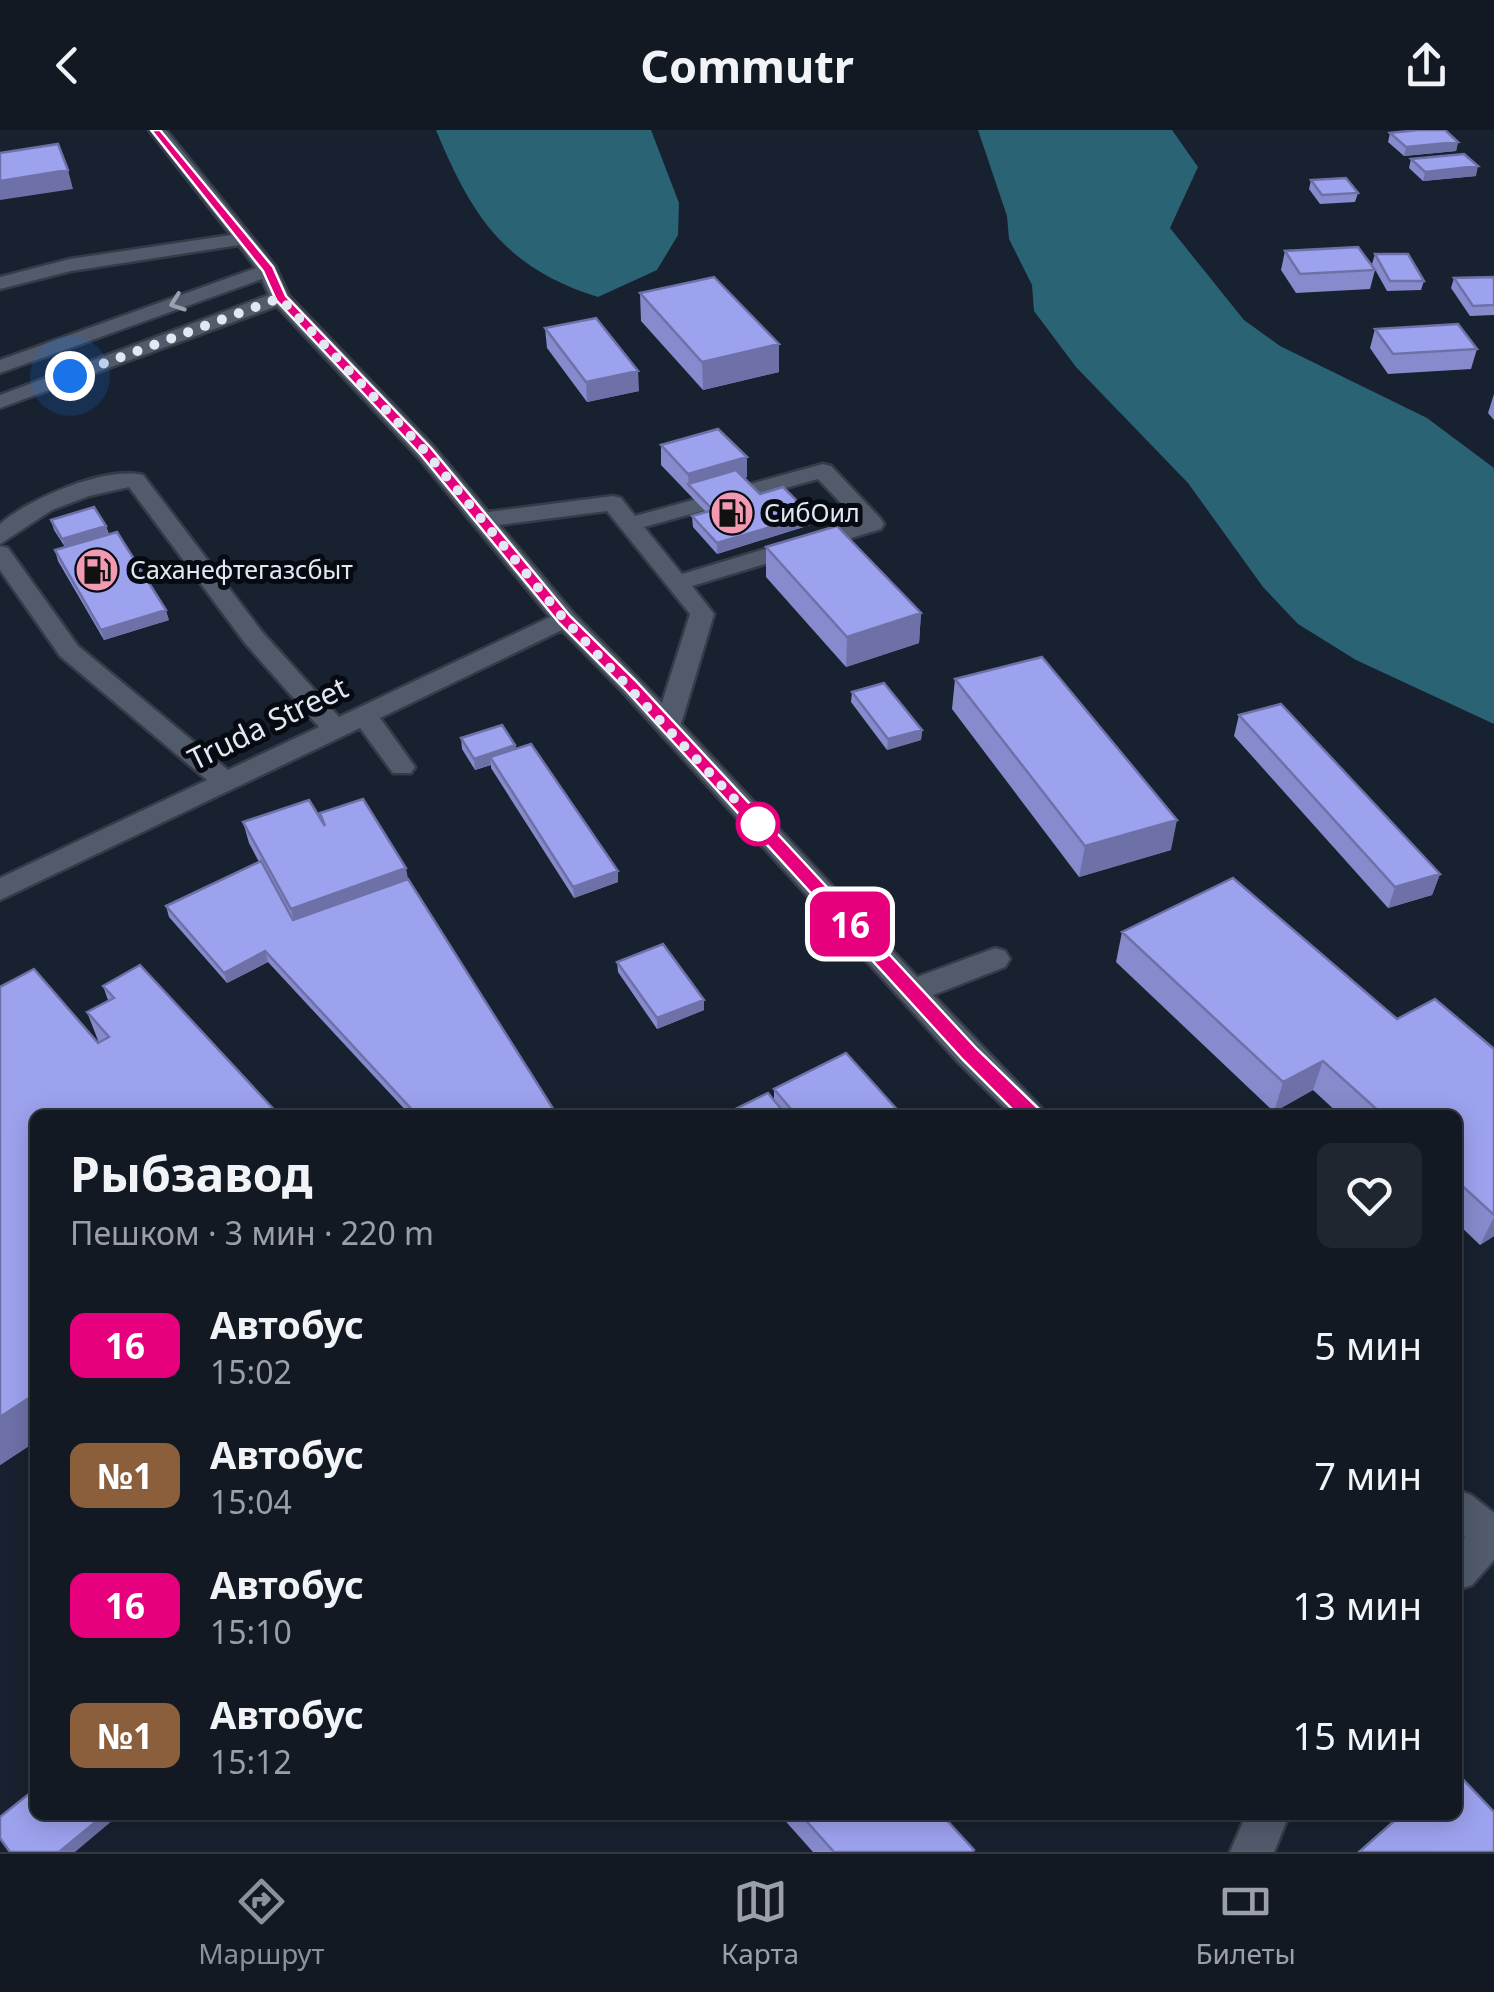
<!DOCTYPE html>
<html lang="ru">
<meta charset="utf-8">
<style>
body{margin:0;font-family:"Noto Sans",sans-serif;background:#1f2630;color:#f1f3f6;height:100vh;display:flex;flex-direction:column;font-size:38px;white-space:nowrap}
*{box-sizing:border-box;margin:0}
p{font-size:32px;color:#9ca0a6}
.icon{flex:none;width:55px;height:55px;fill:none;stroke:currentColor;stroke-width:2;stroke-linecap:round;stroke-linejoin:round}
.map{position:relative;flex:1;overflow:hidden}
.side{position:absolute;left:30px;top:980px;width:1432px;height:710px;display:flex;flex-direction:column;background:#121923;border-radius:15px;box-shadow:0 5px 25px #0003,0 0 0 2px #313841}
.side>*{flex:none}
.badge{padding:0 20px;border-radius:15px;font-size:35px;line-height:65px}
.you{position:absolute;width:50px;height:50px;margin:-25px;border:8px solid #fff;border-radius:50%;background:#1a73e8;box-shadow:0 0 0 15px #1a73e833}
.map>.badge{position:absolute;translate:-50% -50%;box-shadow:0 0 0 5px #fff}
.round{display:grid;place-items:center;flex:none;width:105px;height:105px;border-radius:15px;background:#1f2630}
.head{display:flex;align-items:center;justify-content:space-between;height:170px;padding:0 40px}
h1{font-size:48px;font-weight:700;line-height:75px}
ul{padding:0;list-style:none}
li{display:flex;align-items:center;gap:30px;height:130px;padding:0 40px}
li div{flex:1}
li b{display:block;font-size:38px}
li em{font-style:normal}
li .badge{min-width:110px;font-weight:700;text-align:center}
header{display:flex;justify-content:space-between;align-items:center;height:130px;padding:0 40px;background:#121923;font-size:45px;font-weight:700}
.menu{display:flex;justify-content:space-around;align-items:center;height:140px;border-top:2px solid #313841;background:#121923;font-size:28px;color:#9ca0a6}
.menu a{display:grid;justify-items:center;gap:5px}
.menu .current{color:#8c9099}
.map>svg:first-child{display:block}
</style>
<header><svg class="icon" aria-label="back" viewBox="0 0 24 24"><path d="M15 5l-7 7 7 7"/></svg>Commutr<svg class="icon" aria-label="share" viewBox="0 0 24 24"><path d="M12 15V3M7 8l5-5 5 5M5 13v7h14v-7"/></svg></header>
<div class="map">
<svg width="1494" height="1722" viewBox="0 0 1494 1722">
<rect width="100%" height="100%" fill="#18212f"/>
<path fill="#296374" d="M436 0H651L679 73 678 105 657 140 598 167C505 138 472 87 436 0Z
M978 0H1172L1198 37 1170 98 1244 190 1280 216 1427 288 1494 338V594L1356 530 1298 494 1263 457 1188 353 1076 237 1034 181 1032 155 1009 109 1007 86Z"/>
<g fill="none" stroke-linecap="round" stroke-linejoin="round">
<defs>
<path id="minor" d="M149 0H166L275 136 289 166 434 317 488 382 613 366 621 368 635 386 823 334 831 336 881 389 884 394 881 399 692 456 714 484 681 594 917 847 995 818 1005 821 1010 829 1005 837 933 865 1048 985H1012L959 933 621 560 562 500 380 588 415 637 411 643H393L360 598 0 770V748L207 650 60 526 0 440V416L8 418 78 516 228 640 319 597 245 513 129 357 89 366 52 380 0 414V394C28 369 105 336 143 345L263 503 339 587 550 487 418 327 277 176 0 278V265L269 165 262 149 0 243V230L256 138 239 115 71 141 0 159V147L70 129 231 105ZM818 349 858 391 682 444 644 397ZM607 381 690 484 662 573 574 484 499 395Z
M1458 1360 1471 1365 1494 1383V1430L1472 1455 1458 1460V1415L1465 1407 1458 1400Z
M1246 1685H1289L1274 1722H1230Z"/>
</defs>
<use href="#minor" stroke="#353b47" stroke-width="5"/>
<use href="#minor" fill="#515b6c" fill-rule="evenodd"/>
</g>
<path fill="#878bcd" d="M1390 3 1458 12 1456 21 1404 26 1388 12Z
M1411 29 1476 46 1423 51 1409 38Z
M1311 50 1358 63 1355 72 1320 74 1309 59Z
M1285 121 1375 140 1370 159 1296 163 1281 140Z
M1375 124 1424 151 1421 160 1387 161 1372 134Z
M1494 147V185L1470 186 1451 158 1454 148Z
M640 163 779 214V242L703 260 641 191Z
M545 198 639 261 587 272 547 218Z
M1375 199 1477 219 1471 239 1388 244 1370 218Z
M1494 264V290L1488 283Z
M661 315 747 347 744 348 760 364 810 395 717 424 693 397 692 386 706 382 661 335Z
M51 390 106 396 109 404 169 490 104 510 58 431 55 420 65 417 54 400Z
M766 417 921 483 919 513 846 537 766 447Z
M955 549 1171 720 1079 747 952 579Z
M852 562 922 600 921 610 887 620 851 572Z
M1239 585 1440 744 1432 765 1388 778 1234 606Z
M461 608 515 615 516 619 618 741V752L574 768 491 638V635L475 640 462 619Z
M320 683 408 749 557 985H410L268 832 227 853 169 787 166 776 259 732 249 713 243 692 322 691Z
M1122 802 1494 919V1106L1480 1115 1458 1094V985H1340L1313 960 1274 982 1116 832Z
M617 832 704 870V880L657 899 618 842Z
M103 856 279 985H35V1312L0 1335V857L99 913 87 882 108 870Z
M774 959 902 985H723L774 970Z
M780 1685H942L974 1720V1722H813Z"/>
<path fill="#6e71a7" d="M1458 12 1456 21 1404 26 1406 17Z
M1478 36 1476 46 1423 51 1425 42Z
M68 40 73 59 0 70V51Z
M779 214V242L703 260 702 232Z
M638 241 639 261 587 272 586 252Z
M747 327V347L696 362 688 354 689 364 688 344Z
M811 385 810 395 717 424V413Z
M106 396 109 407 66 419 62 409Z
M166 480 169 490 104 510 101 500Z
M921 483 919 513 846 537 847 507Z
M922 600 921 610 887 620 888 609Z
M515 615 517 626 490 627 491 635 475 640 474 629Z
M1177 690 1171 720 1079 747 1085 716Z
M406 738 410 759 296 800 291 779Z
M618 741V752L574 768 573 757Z
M1440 744 1432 765 1388 778 1395 757Z
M265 821 268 832 227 853 224 843Z
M704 870V880L657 899V888Z
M1323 931 1313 960 1274 982 1283 952Z
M1494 1087V1106L1480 1115Z
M35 1264V1312L0 1335V1287Z
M104 1685H119L75 1722H59Z"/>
<path fill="#9da2ee" stroke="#6e71a7" stroke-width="2.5" d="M1418 0H1445L1458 12 1406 17 1390 3Z
M58 14 68 40 0 51V23Z
M1464 24 1478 36 1425 42 1411 29Z
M1346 48 1358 63 1322 65 1311 50Z
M1358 117 1375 140 1300 144 1285 121Z
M1375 124H1408L1424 151H1390Z
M714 147 779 214 702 232 640 163Z
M1494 147V175L1473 176 1454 148Z
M596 188 638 241 586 252 545 198Z
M1458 194 1477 219 1393 224 1375 199Z
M718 299 747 327 688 344 661 315Z
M736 340 760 364 783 357 811 385 717 413 692 386 713 380 688 354Z
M94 377 106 396 62 409 51 390Z
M837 396 921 483 847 507 766 417Z
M117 402 166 480 101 500 55 420Z
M1042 527 1177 690 1085 716 955 549Z
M884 553 922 600 888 609 852 562Z
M1281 574 1440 744 1395 757 1239 585Z
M502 595 515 615 474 629 461 608Z
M531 614 618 741 573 757 490 627Z
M363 669 406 738 291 779 243 692 309 670 325 696 320 683Z
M261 731 293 790 408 749 557 985H417L265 821 224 843 166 776Z
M1233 748 1397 889 1435 869 1494 919V1085L1458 1052V985H1383L1323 931 1283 952 1122 802Z
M663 814 704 870 657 888 617 832Z
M140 835 279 985H35V1264L0 1287V857L34 839 98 913 109 907 87 882 114 868 103 856Z
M846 923 902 985H796L774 959Z
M768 963 786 985H723Z
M1458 1644 1494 1682V1722H1359L1401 1685H1458Z
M35 1659V1685H104L59 1722H10L0 1708V1687Z
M801 1685H942L974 1720 972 1722H834Z"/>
<defs><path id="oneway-chevron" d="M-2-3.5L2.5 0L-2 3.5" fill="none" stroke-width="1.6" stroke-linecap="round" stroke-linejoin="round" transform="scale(2.5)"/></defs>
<use stroke="#99a2af" href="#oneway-chevron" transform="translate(177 173) rotate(160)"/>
<path fill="#e6007e" stroke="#fff" stroke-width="2.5" d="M151 0H160L273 137 286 166 431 318 570 486 635 550 977 919 1039 979 1042 985 1039 991H1024L963 930 624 558 559 493 421 325 276 170 263 141Z"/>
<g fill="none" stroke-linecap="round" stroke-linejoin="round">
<path stroke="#e1e8f2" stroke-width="10" stroke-dasharray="0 18" d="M70 246 280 168 426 322 564 489 758 694"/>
</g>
<defs>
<symbol id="fuel-disc" viewBox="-11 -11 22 22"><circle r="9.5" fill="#f19ab2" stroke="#070a11"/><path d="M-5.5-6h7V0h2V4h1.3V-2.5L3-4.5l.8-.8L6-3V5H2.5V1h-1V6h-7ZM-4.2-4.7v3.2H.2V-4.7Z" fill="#111"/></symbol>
</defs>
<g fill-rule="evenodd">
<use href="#fuel-disc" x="707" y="358" width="50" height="50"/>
<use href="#fuel-disc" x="72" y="415" width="50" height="50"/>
</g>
<circle fill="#fff" stroke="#e6007e" stroke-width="5" cx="758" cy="694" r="20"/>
<g text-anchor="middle" stroke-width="10" stroke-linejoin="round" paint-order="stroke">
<g font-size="25" fill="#e1e8f2" stroke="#070a11" text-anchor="start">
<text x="764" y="392">СибОил</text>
<text x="130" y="449">Саханефтегазсбыт</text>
</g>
<g font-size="30" fill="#e1e8f2" stroke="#070a11">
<text transform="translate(268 594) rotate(-26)" y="10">Truda Street</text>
</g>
</g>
</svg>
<div class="you" style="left:70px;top:246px"></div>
<b class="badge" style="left:850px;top:794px;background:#e6007e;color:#fff">16</b>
<section class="side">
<div class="head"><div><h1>Рыбзавод</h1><p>Пешком · 3 мин · 220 m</p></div><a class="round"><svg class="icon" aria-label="heart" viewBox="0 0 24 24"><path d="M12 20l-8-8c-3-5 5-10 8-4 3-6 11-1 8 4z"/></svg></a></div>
<ul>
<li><span class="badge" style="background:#e6007e;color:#fff">16</span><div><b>Автобус</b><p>15:02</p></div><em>5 мин</em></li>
<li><span class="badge" style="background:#8b5e3c;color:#fff">№1</span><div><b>Автобус</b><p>15:04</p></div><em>7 мин</em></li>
<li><span class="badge" style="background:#e6007e;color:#fff">16</span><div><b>Автобус</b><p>15:10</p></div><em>13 мин</em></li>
<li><span class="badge" style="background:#8b5e3c;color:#fff">№1</span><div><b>Автобус</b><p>15:12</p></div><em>15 мин</em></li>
</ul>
</section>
</div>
<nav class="menu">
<a class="current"><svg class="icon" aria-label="directions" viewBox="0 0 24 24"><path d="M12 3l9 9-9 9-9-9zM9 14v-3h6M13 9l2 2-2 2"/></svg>Маршрут</a>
<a><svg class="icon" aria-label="map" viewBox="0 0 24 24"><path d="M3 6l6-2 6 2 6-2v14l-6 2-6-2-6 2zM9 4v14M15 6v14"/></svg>Карта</a>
<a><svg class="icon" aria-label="tickets" viewBox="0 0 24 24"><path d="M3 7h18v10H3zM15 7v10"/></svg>Билеты</a>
</nav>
